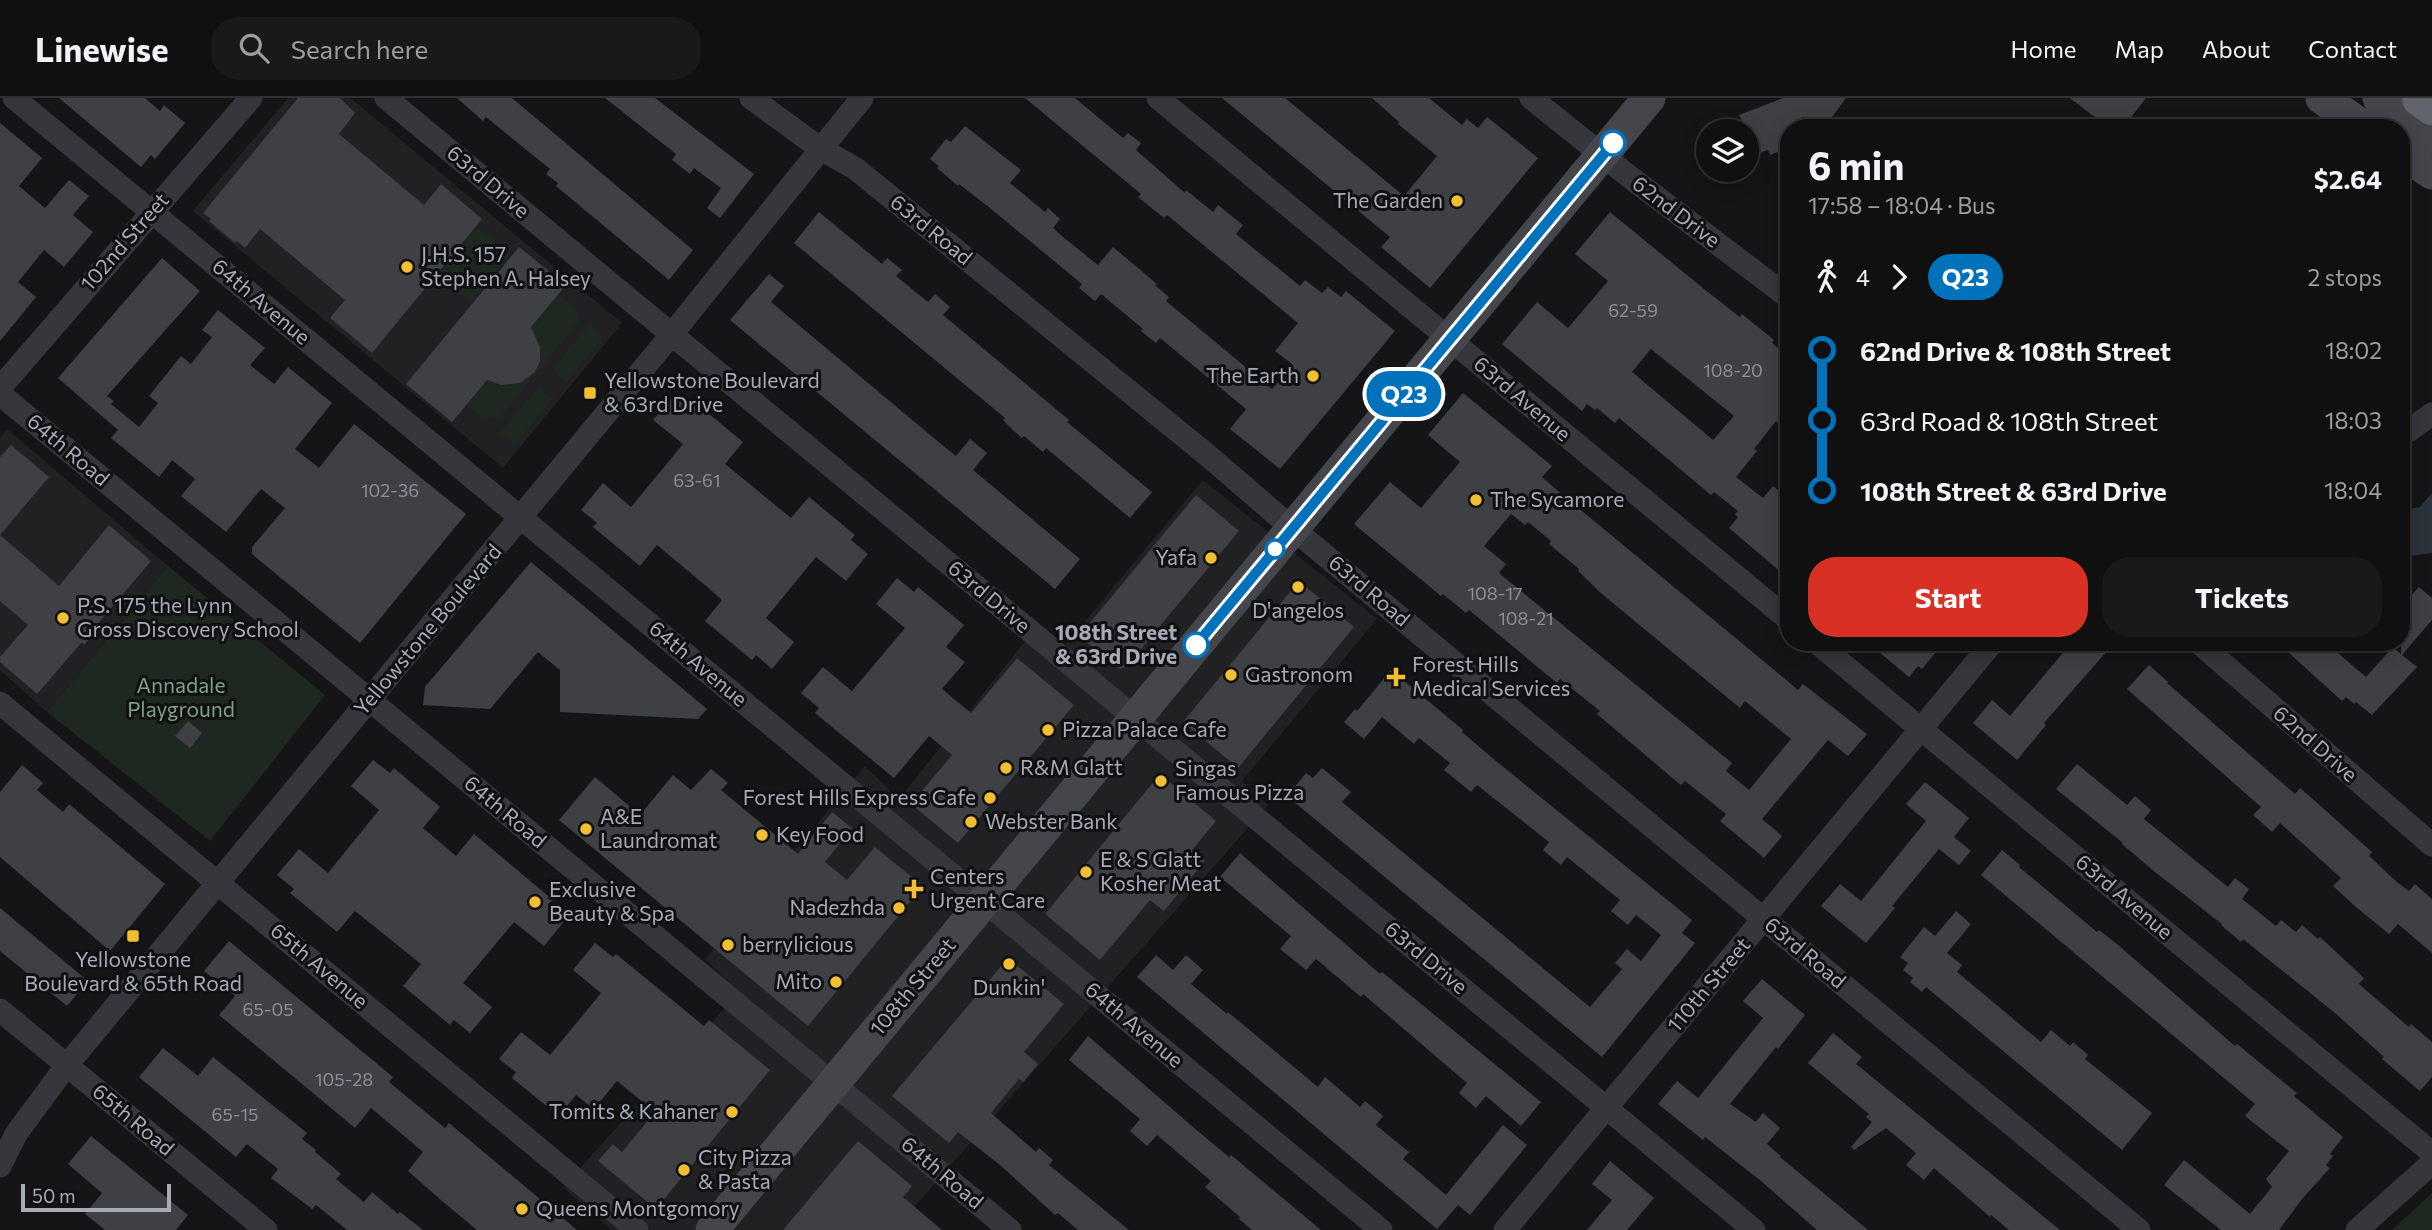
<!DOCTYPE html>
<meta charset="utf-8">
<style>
body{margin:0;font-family:Commissioner,sans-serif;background:#19191a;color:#f1f3f6;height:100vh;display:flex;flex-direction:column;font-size:26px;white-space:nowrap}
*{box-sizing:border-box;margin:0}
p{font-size:23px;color:#9c9d9f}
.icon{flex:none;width:38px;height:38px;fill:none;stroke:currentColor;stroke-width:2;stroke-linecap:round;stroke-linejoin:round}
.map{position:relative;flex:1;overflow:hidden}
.panel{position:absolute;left:1780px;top:21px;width:630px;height:532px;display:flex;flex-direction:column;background:#101011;border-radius:28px;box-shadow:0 4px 18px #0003,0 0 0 2px #303031}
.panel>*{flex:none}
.badge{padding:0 14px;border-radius:23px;font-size:24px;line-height:46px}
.tools{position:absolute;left:1696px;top:21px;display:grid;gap:14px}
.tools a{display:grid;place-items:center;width:63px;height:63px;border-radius:50%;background:#101011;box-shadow:0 4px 18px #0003,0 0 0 2px #303031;font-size:35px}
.scale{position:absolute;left:21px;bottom:18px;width:150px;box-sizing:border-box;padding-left:7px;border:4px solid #a7abb7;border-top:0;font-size:19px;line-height:24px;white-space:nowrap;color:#a7abb7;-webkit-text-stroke:5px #101012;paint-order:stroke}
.map>.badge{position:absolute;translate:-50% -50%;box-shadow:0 0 0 4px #fff}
.legs{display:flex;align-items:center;gap:10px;height:77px;padding:0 28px;font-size:23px}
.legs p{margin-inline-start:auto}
.summary{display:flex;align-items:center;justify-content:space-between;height:119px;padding:0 28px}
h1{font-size:38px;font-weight:700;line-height:52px}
.cta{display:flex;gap:14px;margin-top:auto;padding:14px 28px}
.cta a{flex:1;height:80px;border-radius:28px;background:#d93025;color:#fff;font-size:28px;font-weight:700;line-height:80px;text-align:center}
.cta a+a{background:#19191a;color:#f1f3f6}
ul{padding:0 28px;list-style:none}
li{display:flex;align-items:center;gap:24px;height:70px;font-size:26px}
li i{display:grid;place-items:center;width:10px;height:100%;margin:0 9px;background:currentColor}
li i::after{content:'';width:18px;height:18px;margin:-9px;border:5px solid;border-radius:50%;background:#101011}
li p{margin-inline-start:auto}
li:first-child i{background:linear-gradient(#0000 50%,currentColor 0)}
li:last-child i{background:linear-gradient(currentColor 50%,#0000 0)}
header{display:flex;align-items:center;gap:42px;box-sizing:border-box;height:98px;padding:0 35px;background:#101011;border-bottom:2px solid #303031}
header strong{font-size:33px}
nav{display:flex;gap:38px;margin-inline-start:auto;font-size:24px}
.search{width:490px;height:63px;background:#19191a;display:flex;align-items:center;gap:18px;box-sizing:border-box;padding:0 24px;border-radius:28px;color:#9c9d9f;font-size:26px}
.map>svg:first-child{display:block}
</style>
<header>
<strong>Linewise</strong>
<div class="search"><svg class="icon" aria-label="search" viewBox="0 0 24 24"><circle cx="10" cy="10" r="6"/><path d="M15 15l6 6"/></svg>Search here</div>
<nav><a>Home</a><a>Map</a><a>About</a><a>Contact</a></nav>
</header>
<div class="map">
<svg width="2432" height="1132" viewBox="0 0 2432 1132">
<rect width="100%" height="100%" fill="#151517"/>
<path fill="#212124" d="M288 0H350L622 225 503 370 193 113Z
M7 331 168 468 47 614 0 572V340Z
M1203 382 1377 521 1242 683 1268 707 894 1132H611L563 1089 739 894 705 861 865 668 899 701 1026 542 1051 564Z"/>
<path fill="#1f2721" d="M477 129 510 156 470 203 439 177Z
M555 194 576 209 580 222 501 319 483 321 459 300Z
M590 226 604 239 566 284 552 272Z
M539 289 553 301 515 347 500 334Z
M168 468 325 597 210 743 47 614Z
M2432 1095V1132H2392L2430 1097Z"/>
<path fill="#2b333b" d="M2432 395V455L2401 459V412L2420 409Z"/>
<path fill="#3f4044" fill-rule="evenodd" d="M59 0H145L160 13 164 7 185 25 155 61 151 57 141 69Z
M298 0H340L355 15 339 36 424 107 441 86 482 121 372 255 330 220 345 202 260 131 245 150 237 143 235 145 209 123 211 121 203 115Z
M457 0H512L693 152 669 182 556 88 558 85 546 76 550 71 486 19 483 23Z
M605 0H655L754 76 720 120 707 110 721 90 694 70 690 76 672 62 676 56Z
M1025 0H1075L1123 40 1128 35 1141 45 1136 52 1185 95 1186 92 1213 114 1218 107 1243 127 1236 136 1300 188 1305 182 1322 195 1328 189 1341 199 1346 193 1395 233 1280 371 1230 331 1246 311 1160 240 1156 245 1141 233 1143 231 1101 196 1095 203 1079 190 1082 186 990 110 959 86 958 88 937 70 939 68 930 61 946 41 951 44 965 28 1021 72 1010 85 1045 114 1048 110 1060 121 1053 130 1063 139 1098 167 1113 149 1157 186 1155 187 1169 199 1166 203 1272 291 1292 266 1275 253 1298 225 1167 117 1164 120 1138 99 1141 96Z
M1222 0H1285L1404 98 1437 58 1398 26 1399 24 1372 0H1429L1462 27 1467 21 1478 30 1487 19 1538 60 1430 190 1381 149 1390 139Z
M1783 0H1846L1824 30H1788V50L1770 57 1768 52 1746 60V33L1739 17Z
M2070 0H2146L2123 30H2109Z
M0 25 42 60 19 88 45 110 69 82 89 98 73 117 93 134 64 169 44 152 18 184 36 199 0 243Z
M819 114 882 166 887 160 902 172 896 178 928 204 935 196 950 209 943 217 1069 322 1067 324 1152 394 1130 420 1046 350 1043 354 1024 338 1022 340 1015 334 1003 322 1005 320 794 145Z
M1610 114 1704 191 1740 219 1742 216 1774 242 1772 245 1788 258V283L1781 292 1788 298V312L1778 325 1776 323 1754 351 1757 353 1736 379 1763 400 1773 388 1788 401V480L1729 430 1738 419 1735 416 1738 413 1714 394 1711 397 1619 320 1615 325 1597 310 1595 312 1587 306 1582 313 1502 246 1537 204 1568 230 1608 183 1575 156ZM1651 251 1734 318 1713 342 1632 274Z
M519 149 566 187 531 229 540 249V263L535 274 520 285 501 287 487 282 452 324 406 286Z
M162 160 200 193 107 298 114 303 111 306 139 329 158 305 149 298 181 258 191 266 212 239 202 232 218 212 265 250 250 267 274 286 288 269 332 305 295 351 319 370 354 326 466 416 360 545 252 456V449L285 410 261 391 226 434 181 398 195 381 172 362 159 379 111 340 118 332 58 280Z
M769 176 784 188 771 204 941 346 956 358 970 341 987 355 973 372 1080 461 1055 491 730 222Z
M1463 295 1552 368 1542 379 1559 394 1784 580 1798 592 1803 586 1867 636 1848 658 1828 642 1762 721 1782 738 1764 760 1720 723 1726 716 1685 683 1681 687 1670 678 1597 616 1600 613 1560 581 1557 585 1469 512 1466 515 1443 496 1441 498 1354 426 1390 384 1421 410 1460 364 1428 337ZM1511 416 1525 427 1528 424 1551 443 1549 446 1579 471 1578 473 1602 496 1740 610 1745 603 1791 641 1749 692 1726 673 1732 665 1499 475 1506 466 1484 448Z
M675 296 692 311 697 306 743 344 725 366 774 406 791 420 809 399 855 437 851 442 868 456 846 483 816 459 766 520 794 544 772 571 756 557 752 562 705 523 722 502 705 487 657 447 640 468 593 429 597 425 581 412 603 385 631 409 683 346 653 322Z
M11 347 49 379 0 437V359Z
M1196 397 1239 433 1126 569 1119 571 1079 538Z
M109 427 151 463 95 529 98 531 84 547 82 544 37 596 0 564V559L28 527 0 503V437L59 488Z
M531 464 707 611 698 621 560 614V572L538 554 490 611 423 607 425 589Z
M897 480 914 494 918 489 964 527 946 549 965 564 942 591 971 615 1017 560 1074 607 958 745 911 706 952 657 929 638 894 680 815 615 819 610 801 595 823 569 852 593 905 530 876 506Z
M1299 483 1354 529 1238 670 1183 624Z
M2419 489 2432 500V522L2402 557 2417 569 2372 617 2356 604 2354 606 2346 599 2342 603 2277 544H2325L2366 579 2393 549 2401 556V509Z
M1867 544H1944L1922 571 1918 568 1909 579Z
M2072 544H2115L2044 625 2046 627 2017 662 1973 625 1992 602 2010 618Z
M2149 567 2168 584 2167 585 2295 696 2300 690 2306 695 2372 754 2369 758 2398 785 2409 793 2415 786 2432 801V855L2398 826 2389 836 2356 809 2333 788 2341 780 2280 725 2272 734 2253 717 2261 709 2127 591Z
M1391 572 1463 632 1462 634 1496 663 1692 822 1682 835 1695 845 1602 959 1287 698 1306 675 1313 680 1322 670 1351 694 1342 704 1590 909 1622 871 1615 865 1627 851 1641 863 1661 837 1636 817 1628 827 1611 813 1620 802 1567 759 1561 767 1543 752 1549 744 1477 687 1471 694 1444 672 1450 665 1419 640 1414 646 1382 619 1364 641 1344 624 1355 611 1357 613Z
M188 623 202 635 190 650 175 638Z
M373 662 390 675 394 670 440 709 423 730 456 758 474 736 553 802 548 806 566 821 544 848 514 824 463 885 492 909 470 935 454 922 450 927 403 888 421 866 355 813 337 834 290 795 294 791 277 777 299 751 328 775 379 712 351 688Z
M2077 666 2127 707 2135 698 2151 712 2144 721 2228 789 2235 780 2249 791 2242 801 2276 828 2281 822 2296 834 2302 827 2318 841 2320 839 2364 880 2359 886 2375 900 2409 929 2411 926 2432 944V979L2420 993 2382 961 2384 959 2335 915 2243 841 2241 844 2221 827 2222 826 2155 774 2122 746 2123 745 2056 691Z
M22 667 43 685 37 692 63 714 69 706 165 786 110 853 0 759V694Z
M711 671 728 685 721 692 798 756 832 714 852 730 825 764 847 782 875 749 923 788 808 928 559 722 595 679 640 717 673 677 691 692Z
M1160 676 1216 723 1192 752 1205 763 1164 813 1150 802 1100 862 1045 816Z
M1925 684 1969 720 1954 739 1971 753 1959 767 1939 751 1892 808 1895 810 1866 845 1821 808 1840 786 1861 803 1926 723 1906 706Z
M2002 752 2020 767 2019 769 2097 834 2099 832 2118 847 2235 948 2237 946 2297 995 2294 998 2343 1039 2330 1056 2333 1058 2326 1067 2330 1070 2302 1101 2279 1132H2221L2164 1087 2184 1062 2250 1116 2272 1089 2266 1081 2289 1053 2245 1018 2255 1006 1981 777Z
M1240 755 1380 876 1382 874 1541 1004 1521 1028 1486 998 1476 1010 1459 995 1467 985 1363 896 1361 899 1316 861 1306 872 1280 851 1291 838 1220 779Z
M0 810 88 883 67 908 0 853Z
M1956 813 1971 826 1947 855 1962 867 1957 874 2041 944 2051 932 2070 948 2073 944 2088 957 2085 961 2152 1015 2122 1052 1926 889 1922 894 1910 884 1913 880 1903 872 1908 865 1900 859 1924 829 1935 838Z
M229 843 393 979 389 984 445 1030 449 1025 577 1132H477L442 1103 408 1073 423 1054 371 1010 355 1030 219 917 235 898 204 873Z
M595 845 613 859 616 856 704 928 709 922 770 972 656 1111 598 1063 613 1046 622 1054 655 1014 617 983 594 1011 576 997 559 1018 512 980 516 974 499 961 521 934 550 957 601 895 573 872Z
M1156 857 1173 872 1186 857 1203 872 1191 886 1227 916 1228 914 1318 989 1325 979 1360 1009 1365 1003 1383 1018 1376 1027 1409 1054 1403 1061 1446 1097 1503 1027 1527 1047 1470 1117 1458 1107 1437 1131 1137 879Z
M1008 860 1064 906 1024 954 1038 966 1023 984 1019 981 991 1015 1036 1054 1039 1050 1053 1062 1049 1067 1129 1132H1078L1058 1115 1055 1117 1000 1067 958 1034 949 1045 892 998Z
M1762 881 1805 917 1778 951 1776 949 1730 1006 1756 1024 1763 1015 1780 1030 1767 1046 1781 1058 1780 1059 1868 1132H1817L1761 1083 1705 1039 1703 1042 1658 1006 1677 983 1698 1000 1763 920 1743 903Z
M1833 935 1862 959 1856 966 2060 1132H2009L1991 1117 1990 1119 1934 1070 1924 1082 1906 1067 1916 1055 1886 1030 1854 1052 1851 1049 1872 1024 1866 1019 1869 1016 1808 965Z
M1088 938 1193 1029 1229 1059 1231 1057 1321 1132H1252L1239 1121 1240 1119 1205 1089 1211 1083 1157 1037 1147 1048 1130 1033 1140 1021 1069 962Z
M163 950 198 978 213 959 307 1035 302 1041 316 1052 315 1054 341 1076 336 1081 364 1104 372 1094 398 1116 400 1114 423 1132H347L316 1107 312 1111 271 1080 278 1071 247 1046 236 1059 139 979Z
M91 1038 188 1117 176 1132H105L85 1116 102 1095 68 1066Z
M858 1043 912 1088 903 1099 942 1132H783Z
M1610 1063 1654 1100 1627 1132H1587L1612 1102 1592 1086Z"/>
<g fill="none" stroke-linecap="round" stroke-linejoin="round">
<path stroke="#36373c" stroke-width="23" d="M14 0 1381 1132
M386 0 1754 1132
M751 0 821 51 856 71 1206 356 1292 430 2139 1132
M1158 0 1788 521
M1531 0 1626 76 1788 199
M0 290 251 0
M0 296 1010 1132
M2401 338 2432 316
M1816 544 2432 1055
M2198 544 2432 747
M0 605 637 1132
M0 912 266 1132
M0 1068 16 1036 67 967 672 236 862 0
M1505 1132 1993 544
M2357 1132 2432 1065"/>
<path stroke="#44464c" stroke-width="33" d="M2322 0 2365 30
M2379 0 2432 38
M2401 54 2432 75
M712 1132 1649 0"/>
<path stroke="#62646d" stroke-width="38" d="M2421 0 2432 8"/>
</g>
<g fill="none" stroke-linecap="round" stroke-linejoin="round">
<defs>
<path id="line-1" d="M1196 547 1613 45"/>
</defs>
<use href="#line-1" stroke="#fff" stroke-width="16"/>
<use href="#line-1" stroke="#0072bc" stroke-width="10"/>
</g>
<g fill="#fff" stroke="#0072bc" stroke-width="3.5">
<circle cx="1613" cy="45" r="12"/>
<circle cx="1275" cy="451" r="9"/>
<circle cx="1196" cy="547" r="12"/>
</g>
<g fill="#f2bf33" stroke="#101012" stroke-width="2.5">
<circle cx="1457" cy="103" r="7"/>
<circle cx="407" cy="169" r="7"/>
<circle cx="1313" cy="278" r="7"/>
<rect x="583" y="288" width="14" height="14" rx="3.5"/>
<circle cx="1476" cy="402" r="7"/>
<circle cx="1211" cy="460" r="7"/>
<circle cx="1298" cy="489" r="7"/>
<circle cx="63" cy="520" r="7"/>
<circle cx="1231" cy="577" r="7"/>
<path d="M1392.5 568.5h7v7h7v7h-7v7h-7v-7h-7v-7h7z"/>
<circle cx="1048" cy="632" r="7"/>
<circle cx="1006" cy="670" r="7"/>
<circle cx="1161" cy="683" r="7"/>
<circle cx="990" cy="700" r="7"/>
<circle cx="971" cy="724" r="7"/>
<circle cx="586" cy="731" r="7"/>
<circle cx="762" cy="737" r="7"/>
<circle cx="1086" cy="774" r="7"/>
<path d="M910.5 780.5h7v7h7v7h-7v7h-7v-7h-7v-7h7z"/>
<circle cx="535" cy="804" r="7"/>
<circle cx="899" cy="810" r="7"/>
<rect x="126" y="831" width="14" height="14" rx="3.5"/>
<circle cx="728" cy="847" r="7"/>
<circle cx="1009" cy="866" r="7"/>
<circle cx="836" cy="884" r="7"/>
<circle cx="732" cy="1014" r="7"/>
<circle cx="684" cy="1072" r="7"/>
<circle cx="522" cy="1111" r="7"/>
</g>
<g text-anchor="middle" stroke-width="6" stroke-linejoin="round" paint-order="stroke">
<g font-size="18" fill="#8d909a">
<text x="1633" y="219">62-59</text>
<text x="1733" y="279">108-20</text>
<text x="697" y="389">63-61</text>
<text x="390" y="399">102-36</text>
<text x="1495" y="502">108-17</text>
<text x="1526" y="527">108-21</text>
<text x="268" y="918">65-05</text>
<text x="344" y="988">105-28</text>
<text x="235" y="1023">65-15</text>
</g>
<g font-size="21" fill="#a7abb7" stroke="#101012">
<text transform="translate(488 84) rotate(40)" y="7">63rd Drive</text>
<text transform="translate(1676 114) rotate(37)" y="7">62nd Drive</text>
<text transform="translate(931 132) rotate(39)" y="7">63rd Road</text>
<text transform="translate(125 144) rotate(-49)" y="7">102nd Street</text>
<text transform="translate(261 204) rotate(40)" y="7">64th Avenue</text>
<text transform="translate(1522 301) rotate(40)" y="7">63rd Avenue</text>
<text transform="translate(68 352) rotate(40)" y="7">64th Road</text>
<text transform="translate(1369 493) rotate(40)" y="7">63rd Road</text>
<text transform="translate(989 499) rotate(40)" y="7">63rd Drive</text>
<text transform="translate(428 532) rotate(-50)" y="7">Yellowstone Boulevard</text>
<text transform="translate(698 566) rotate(40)" y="7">64th Avenue</text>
<text transform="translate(2315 646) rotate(41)" y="7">62nd Drive</text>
<text transform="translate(505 714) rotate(40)" y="7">64th Road</text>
<text transform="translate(2124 799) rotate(40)" y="7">63rd Avenue</text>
<text transform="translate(1805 855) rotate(40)" y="7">63rd Road</text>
<text transform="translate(1426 860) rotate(40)" y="7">63rd Drive</text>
<text transform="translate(319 868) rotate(40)" y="7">65th Avenue</text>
<text transform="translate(1709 887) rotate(-50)" y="7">110th Street</text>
<text transform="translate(913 889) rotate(-50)" y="7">108th Street</text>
<text transform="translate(1134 927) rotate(40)" y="7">64th Avenue</text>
<text transform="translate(133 1022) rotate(40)" y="7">65th Road</text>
<text transform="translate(942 1075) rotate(40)" y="7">64th Road</text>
</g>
<g font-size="21" fill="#a7abb7" stroke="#101012" text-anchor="start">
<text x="1443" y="110" text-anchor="end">The Garden</text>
<text x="421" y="164">J.H.S. 157<tspan x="421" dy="24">Stephen A. Halsey</tspan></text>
<text x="1299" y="285" text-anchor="end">The Earth</text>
<text x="604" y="290">Yellowstone Boulevard<tspan x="604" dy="24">&amp; 63rd Drive</tspan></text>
<text x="1490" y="409">The Sycamore</text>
<text x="1197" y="467" text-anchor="end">Yafa</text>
<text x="77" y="515">P.S. 175 the Lynn<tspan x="77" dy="24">Gross Discovery School</tspan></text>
<text x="1298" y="520" text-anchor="middle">D'angelos</text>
<text x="1412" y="574">Forest Hills<tspan x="1412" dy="24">Medical Services</tspan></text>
<text x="1245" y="584">Gastronom</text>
<text x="1062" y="639">Pizza Palace Cafe</text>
<text x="1020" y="677">R&amp;M Glatt</text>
<text x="1175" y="678">Singas<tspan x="1175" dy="24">Famous Pizza</tspan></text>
<text x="976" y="707" text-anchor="end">Forest Hills Express Cafe</text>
<text x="600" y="726">A&amp;E<tspan x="600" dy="24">Laundromat</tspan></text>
<text x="985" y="731">Webster Bank</text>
<text x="776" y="744">Key Food</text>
<text x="1100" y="769">E &amp; S Glatt<tspan x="1100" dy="24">Kosher Meat</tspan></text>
<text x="930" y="786">Centers<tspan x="930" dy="24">Urgent Care</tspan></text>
<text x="549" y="799">Exclusive<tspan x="549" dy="24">Beauty &amp; Spa</tspan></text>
<text x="885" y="817" text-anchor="end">Nadezhda</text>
<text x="742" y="854">berrylicious</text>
<text x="133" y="869" text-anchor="middle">Yellowstone<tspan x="133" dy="24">Boulevard &amp; 65th Road</tspan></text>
<text x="822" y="891" text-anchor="end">Mito</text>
<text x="1009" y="897" text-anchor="middle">Dunkin'</text>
<text x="718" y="1021" text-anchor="end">Tomits &amp; Kahaner</text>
<text x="698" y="1067">City Pizza<tspan x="698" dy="24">&amp; Pasta</tspan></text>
<text x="536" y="1118">Queens Montgomory</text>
</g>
<g font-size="21" font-weight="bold" fill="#a7abb7" stroke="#101012" text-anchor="end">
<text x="1177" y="542">108th Street<tspan x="1177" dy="24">&amp; 63rd Drive</tspan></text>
</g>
<g font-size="21" fill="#7ea283" stroke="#101012">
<text x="181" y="595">Annadale<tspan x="181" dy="24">Playground</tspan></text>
</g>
</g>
</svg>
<div class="tools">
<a><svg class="icon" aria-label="layers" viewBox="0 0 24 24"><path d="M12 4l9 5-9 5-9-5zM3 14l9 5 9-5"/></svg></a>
</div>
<div class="scale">50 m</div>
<b class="badge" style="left:1404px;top:296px;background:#0072bc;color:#fff">Q23</b>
<section class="panel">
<div class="summary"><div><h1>6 min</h1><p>17:58 – 18:04 · Bus</p></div><b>$2.64</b></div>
<div class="legs"><svg class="icon" aria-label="walk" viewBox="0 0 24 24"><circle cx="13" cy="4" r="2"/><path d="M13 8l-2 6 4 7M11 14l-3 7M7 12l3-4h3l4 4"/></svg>4<svg class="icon" aria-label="forward" viewBox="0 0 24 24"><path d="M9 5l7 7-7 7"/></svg><b class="badge" style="background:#0072bc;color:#fff">Q23</b><p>2 stops</p></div>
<ul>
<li><i style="color:#0072bc"></i><b>62nd Drive &amp; 108th Street</b><p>18:02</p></li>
<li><i style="color:#0072bc"></i><span>63rd Road &amp; 108th Street</span><p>18:03</p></li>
<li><i style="color:#0072bc"></i><b>108th Street &amp; 63rd Drive</b><p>18:04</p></li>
</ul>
<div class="cta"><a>Start</a><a>Tickets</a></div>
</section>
</div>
